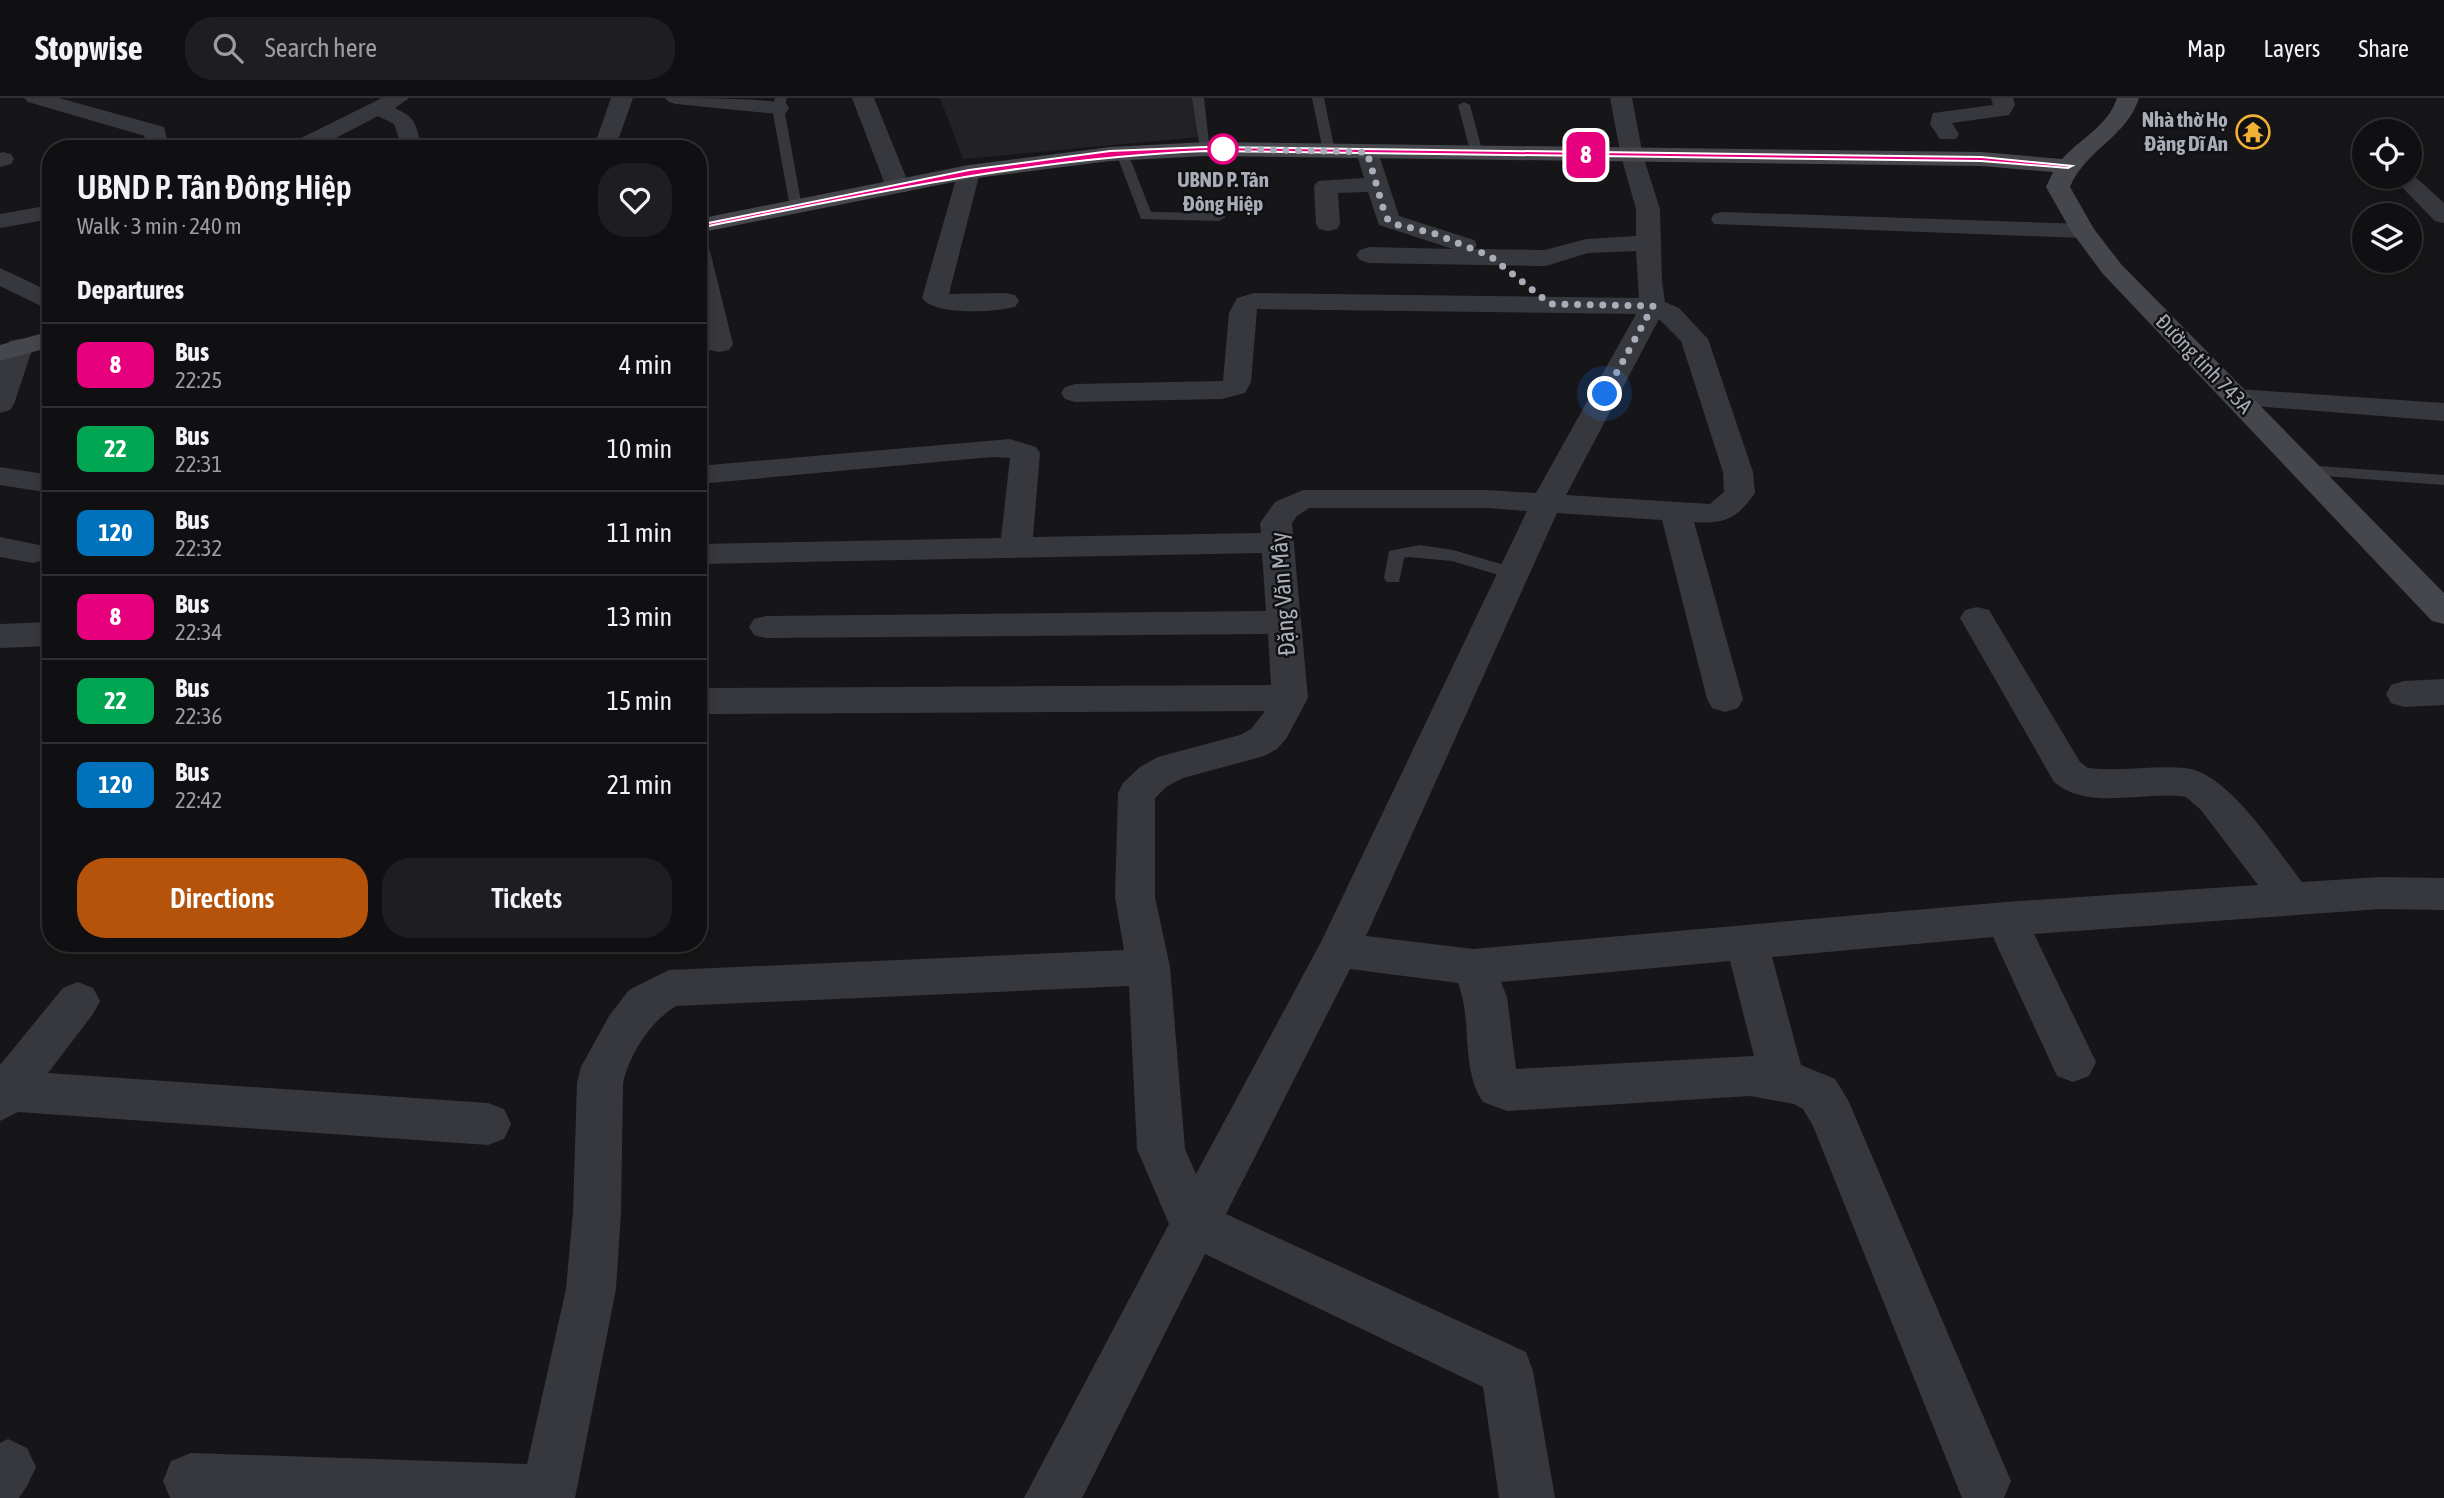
<!DOCTYPE html>
<meta charset="utf-8">
<style>
body{margin:0;font-family:"Asap Condensed",sans-serif;background:#1e1e20;color:#f1f3f6;height:100vh;display:flex;flex-direction:column;font-size:26px;white-space:nowrap}
*{box-sizing:border-box;margin:0}
p{font-size:23px;color:#9c9d9f}
.icon{flex:none;width:38px;height:38px;fill:none;stroke:currentColor;stroke-width:2;stroke-linecap:round;stroke-linejoin:round}
.map{position:relative;flex:1;overflow:hidden}
.panel{position:absolute;left:42px;top:42px;width:665px;height:812px;display:flex;flex-direction:column;background:#101012;border-radius:28px;box-shadow:0 4px 10px #0003,0 0 0 2px #303032}
.panel>*{flex:none}
.badge{padding:0 14px;border-radius:10px;font-size:24px;line-height:46px}
.tools{position:absolute;left:2352px;top:21px;display:grid;gap:14px}
.tools a{display:grid;place-items:center;width:70px;height:70px;border-radius:50%;background:#101012;box-shadow:0 4px 10px #0003,0 0 0 2px #303032;font-size:35px}
.you{position:absolute;width:35px;height:35px;margin:-18px;border:5px solid #fff;border-radius:50%;background:#1a73e8;box-shadow:0 0 0 10px #1a73e833}
.map>.badge{position:absolute;translate:-50% -50%;box-shadow:0 0 0 4px #fff}
h2{padding:0 35px;font-size:26px;line-height:63px}
.round{display:grid;place-items:center;flex:none;width:74px;height:74px;border-radius:28px;background:#1e1e20}
.summary{display:flex;align-items:center;justify-content:space-between;height:119px;padding:0 35px}
h1{font-size:33px;font-weight:600;line-height:52px}
.button{display:flex;gap:14px;margin-top:auto;padding:14px 35px}
.button a{flex:1;height:80px;border-radius:28px;background:#b45309;color:#fff;font-size:28px;font-weight:600;line-height:80px;text-align:center}
.button a+a{background:#1e1e20;color:#f1f3f6}
ul{padding:0;list-style:none}
li{display:flex;align-items:center;gap:21px;height:84px;padding:0 35px;border-top:2px solid #303032}
li div{flex:1}
li b{display:block;font-size:26px}
li em{font-style:normal}
li .badge{min-width:77px;font-weight:700;text-align:center}
header{display:flex;align-items:center;gap:42px;box-sizing:border-box;height:98px;padding:0 35px;background:#101012;border-bottom:2px solid #303032}
header strong{font-size:33px}
nav{display:flex;gap:38px;margin-inline-start:auto;font-size:24px}
.search{width:490px;height:63px;background:#1e1e20;display:flex;align-items:center;gap:18px;box-sizing:border-box;padding:0 24px;border-radius:28px;color:#9c9d9f;font-size:26px}
.map>svg:first-child{display:block}
</style>
<header>
<strong>Stopwise</strong>
<div class="search"><svg class="icon" aria-label="search" viewBox="0 0 24 24"><circle cx="10" cy="10" r="6"/><path d="M15 15l6 6"/></svg>Search here</div>
<nav><a>Map</a><a>Layers</a><a>Share</a></nav>
</header>
<div class="map">
<svg width="2444" height="1400" viewBox="0 0 2444 1400">
<rect width="100%" height="100%" fill="#161618"/>
<path fill="#222225" d="M940 0H1192L1200 39 963 61Z"/>
<g fill="none" stroke-linecap="round" stroke-linejoin="round">
<path fill="#37383d" fill-rule="evenodd" d="M775 0H787L784 10 802 109 796 113 790 109 772 10Z
M1192 0H1204L1210 54 1200 51Z
M1312 0H1324L1335 53 1333 56 1323 53Z
M1464 4 1470 7 1483 56 1481 59 1471 56 1458 7Z
M1122 51 1128 55 1151 114 1219 115 1226 119 1219 123 1141 121 1116 55Z
M2304 367 2444 377V387L2298 376 2296 372Z
M1420 447 1453 452 1518 471 1521 475 1512 481 1452 463 1408 459 1404 460 1399 484H1387L1384 480 1389 453Z"/>
<path fill="#37383d" fill-rule="evenodd" d="M24 0H59L164 29 167 41 160 51H137L145 38 28 4Z
M382 0H409L395 10C414 20 414 21 420 42L417 47H401L394 26 378 18 315 51H286L289 46Z
M611 0H633L615 51H593Z
M665 0C705 0 747 0 786 5L789 10 786 15 778 16 676 6 669 4Z
M852 0H874L910 89 906 94H890L886 89Z
M1610 0H1632L1643 58 1660 111 1662 184 1665 204 1679 210 1708 241 1753 374 1755 395C1737 421 1725 426 1694 424L1743 601 1738 610 1725 614 1712 610 1707 601 1662 422 1557 415 1366 838 1473 851 2006 804 2258 787 2201 712 2186 699C2144 692 2089 714 2054 684L1960 520 1965 512 1977 509 1989 512 2080 664 2088 670C2120 674 2153 667 2185 670 2228 674 2276 751 2302 784L2381 779 2444 780V812L2381 811 2034 836 2096 964 2089 978 2073 984 2057 978 1993 839 1772 859 1801 967 1835 981 1848 1002 2011 1383 2004 1400H1962L1813 1028 1803 1011 1794 1006 1750 998 1507 1013 1483 1004C1460 970 1473 923 1458 885L1350 871 1226 1116 1526 1254 1533 1273 1555 1400H1499L1483 1289 1205 1156 1082 1400H1024L1169 1126 1137 1051 1129 888 676 908C650 924 630 955 623 985L621 1114 616 1191 575 1400H170L163 1383 171 1363 191 1355 527 1366 566 1191 573 1114 577 985 581 969 609 918 629 892 669 872 1124 852 1115 799 1118 695 1123 685 1140 669 1158 659 1240 637 1251 631 1265 613 698 616V590L1271 587 1268 536 766 540 754 537 749 529 754 521 766 518 1266 513 1262 455 698 466V446L1001 440 1010 360 992 359 698 386V368L1010 341 1036 349 1040 355 1033 439 1261 435 1260 425 1275 404 1303 392H1487L1536 395 1636 216 1257 211 1251 284 1245 295 1222 301 1075 304 1065 301 1061 295 1065 289 1075 286 1223 283 1229 215 1237 200 1254 195 1639 200 1636 153 1588 155 1546 168 1369 165 1360 162 1356 157 1360 152 1369 149 1453 151 1379 127 1368 94 1338 95 1340 126 1337 131 1328 133 1319 131 1316 126 1314 88 1318 83 1364 80 1356 54 1359 49H1375L1378 54 1399 118 1474 142 1477 147 1474 151 1545 152 1586 141 1636 138V111L1621 58ZM1659 221 1681 243 1723 374 1724 394 1710 406 1566 397ZM1309 410H1487L1527 413 1321 844 1196 1076 1185 1051 1170 869 1155 799V700L1166 689 1183 680 1264 658 1277 651 1286 641 1308 600 1292 425 1297 418ZM1730 863 1754 958 1516 971 1507 899 1501 884Z
M1991 0H2013L2015 7 2009 17 1952 25 1959 36 1956 41H1940L1930 26 1933 15 1993 7Z
M3 54 11 56 14 61 11 66 0 69V55Z
M969 67 977 69 980 74 949 196 1006 195 1015 197 1019 203 1015 209C995 214 934 218 922 200L958 74 961 69Z
M2410 74 2444 105V125L2435 123 2392 79H2410Z
M51 107V121L0 130V116Z
M1723 114 2083 126 2092 128 2095 133 2092 138 2083 140 1714 126 1711 121 1714 116Z
M698 146 707 148 710 153 733 246 729 252 719 254 709 252C692 227 698 175 698 146Z
M0 170 51 194V213L0 188Z
M19 241 29 243 33 249 14 306 10 312 0 315V264L9 243Z
M2237 291 2444 305V323L2227 306 2223 300 2227 294Z
M0 369 51 377V395L0 387Z
M0 439 44 448 49 455 44 462 33 465 0 459Z
M51 524V548L0 550V526Z
M2444 581V607L2404 609 2391 605 2386 596 2391 587 2404 583Z
M78 884 93 890 100 903 93 916 48 975 488 1005 504 1011 511 1026 504 1041 488 1047 18 1014 0 1023V967L63 890Z
M8 1341 27 1350 36 1369 27 1388 19 1400H0V1345Z"/>
<path fill="#45474d" fill-rule="evenodd" d="M2117 0H2139C2127 39 2085 52 2070 89L2094 131 2121 166 2444 495V526L2432 523 2103 176 2071 133 2046 89 2053 74 1981 68 1206 58 1110 63 969 81 698 135V121L969 67 1110 49 1206 44 1981 54 2062 61C2081 40 2108 28 2117 0Z
M51 233V249L0 263V247Z"/>
</g>
<path fill="#e6007e" stroke="#fff" stroke-width="2" d="M1206 49 1981 59 2072 68 2068 70 1981 63 1206 53C1032 60 868 96 698 130L694 128 969 72 1110 53Z"/>
<g fill="none" stroke-linecap="round" stroke-linejoin="round">
<path stroke="#a8adb8" stroke-width="7" stroke-dasharray="0 12.6" d="M1223 51 1367 54 1384 113 1388 122 1394 126 1433 135 1490 158 1550 206 1653 208 1605 296"/>
</g>
<defs>
<symbol id="temple-ring" viewBox="-11 -11 22 22"><circle r="9.5" fill="#111113" stroke="#f2b134" stroke-width="1.5"/><path d="M0-6L5-2H3V0L6.5 2.5H4V6H1.5V3h-3V6H-4V2.5H-6.5L-3 0V-2H-5Z" fill="#f2b134"/></symbol>
</defs>
<g fill-rule="evenodd">
<use href="#temple-ring" x="2234" y="15" width="38" height="38"/>
</g>
<circle fill="#fff" stroke="#e6007e" stroke-width="3.5" cx="1223" cy="51" r="14"/>
<g text-anchor="middle" stroke-width="5" stroke-linejoin="round" paint-order="stroke">
<g font-size="21" font-weight="bold" fill="#a8adb8" stroke="#111113" text-anchor="end">
<text x="2228" y="29">Nhà thờ Họ<tspan x="2228" dy="24">Đặng Dĩ An</tspan></text>
</g>
<g font-size="21" font-weight="bold" fill="#a8adb8" stroke="#111113">
<text x="1223" y="89">UBND P. Tân<tspan x="1223" dy="24">Đông Hiệp</tspan></text>
</g>
<g font-size="21" fill="#a8adb8" stroke="#111113">
<text transform="translate(2204 266) rotate(46)" y="7">Đường tỉnh 743A</text>
</g>
<g font-size="24" fill="#a8adb8" stroke="#111113">
<text transform="translate(1283 496) rotate(-94)" y="8">Đặng Văn Mây</text>
</g>
</g>
</svg>
<div class="tools">
<a><svg class="icon" aria-label="locate" viewBox="0 0 24 24"><circle cx="12" cy="12" r="6"/><path d="M12 2v4M12 18v4M2 12h4M18 12h4"/></svg></a>
<a><svg class="icon" aria-label="layers" viewBox="0 0 24 24"><path d="M12 4l9 5-9 5-9-5zM3 14l9 5 9-5"/></svg></a>
</div>
<div class="you" style="left:1605px;top:296px"></div>
<b class="badge" style="left:1586px;top:57px;background:#e6007e;color:#fff">8</b>
<section class="panel">
<div class="summary"><div><h1>UBND P. Tân Đông Hiệp</h1><p>Walk · 3 min · 240 m</p></div><a class="round"><svg class="icon" aria-label="heart" viewBox="0 0 24 24"><path d="M12 20l-8-8c-3-5 5-10 8-4 3-6 11-1 8 4z"/></svg></a></div>
<h2>Departures</h2>
<ul>
<li><span class="badge" style="background:#e6007e;color:#fff">8</span><div><b>Bus</b><p>22:25</p></div><em>4 min</em></li>
<li><span class="badge" style="background:#00a651;color:#fff">22</span><div><b>Bus</b><p>22:31</p></div><em>10 min</em></li>
<li><span class="badge" style="background:#0072bc;color:#fff">120</span><div><b>Bus</b><p>22:32</p></div><em>11 min</em></li>
<li><span class="badge" style="background:#e6007e;color:#fff">8</span><div><b>Bus</b><p>22:34</p></div><em>13 min</em></li>
<li><span class="badge" style="background:#00a651;color:#fff">22</span><div><b>Bus</b><p>22:36</p></div><em>15 min</em></li>
<li><span class="badge" style="background:#0072bc;color:#fff">120</span><div><b>Bus</b><p>22:42</p></div><em>21 min</em></li>
</ul>
<div class="button"><a>Directions</a><a>Tickets</a></div>
</section>
</div>
